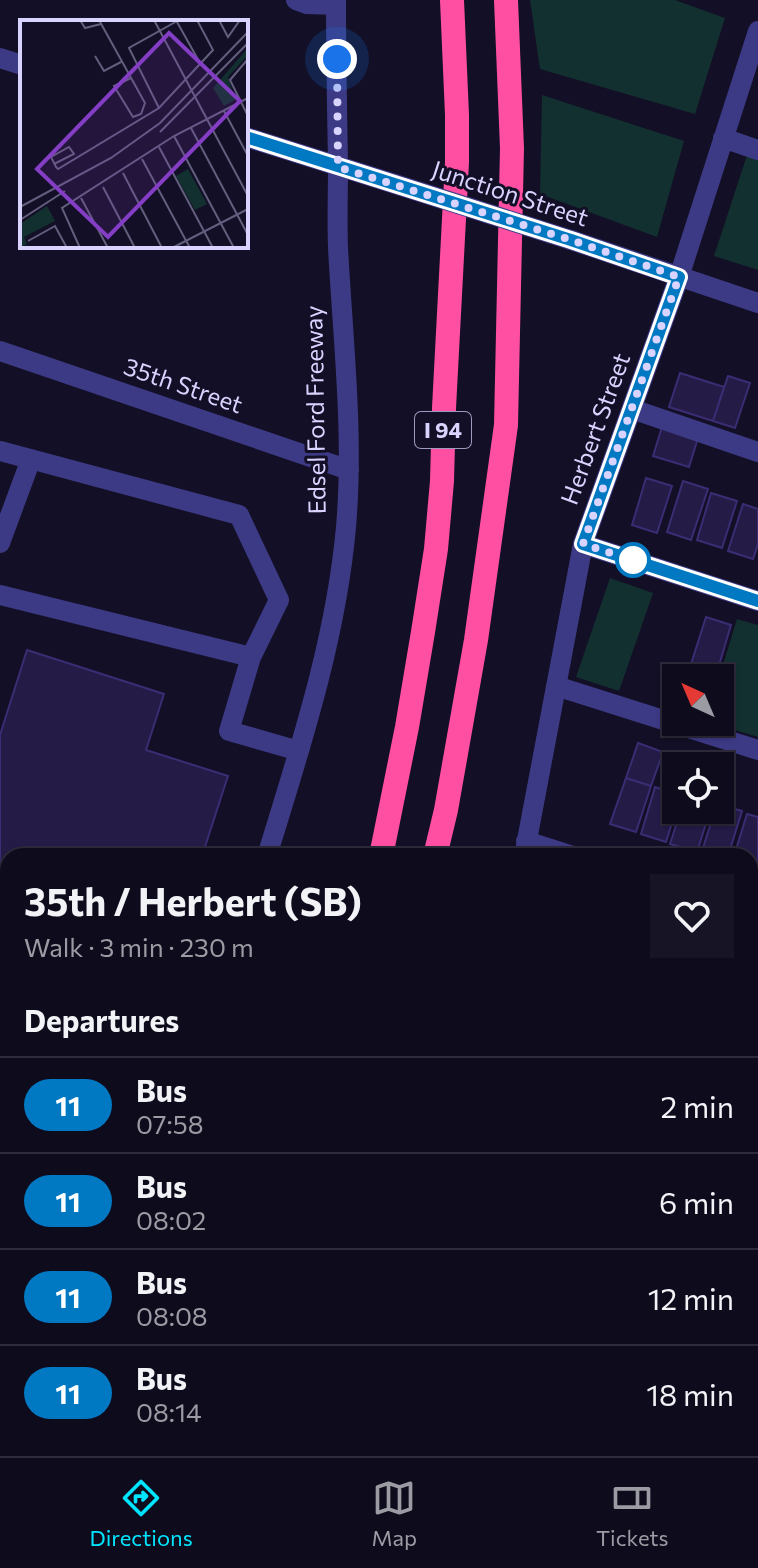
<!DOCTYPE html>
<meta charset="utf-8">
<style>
body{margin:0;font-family:Commissioner,sans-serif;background:#171425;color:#f1f3f6;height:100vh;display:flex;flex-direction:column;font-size:30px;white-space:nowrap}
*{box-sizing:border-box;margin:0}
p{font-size:26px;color:#9b9ba3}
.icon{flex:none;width:44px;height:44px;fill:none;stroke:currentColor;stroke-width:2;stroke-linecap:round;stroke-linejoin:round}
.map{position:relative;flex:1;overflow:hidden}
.side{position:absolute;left:0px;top:848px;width:758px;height:608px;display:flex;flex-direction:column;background:#0e0b1c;border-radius:24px 24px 0 0;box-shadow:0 2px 6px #0004,0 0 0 2px #2e2b3b}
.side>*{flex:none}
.badge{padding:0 16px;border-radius:26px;font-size:28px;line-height:52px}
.needle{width:52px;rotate:316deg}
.tools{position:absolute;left:662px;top:664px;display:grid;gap:16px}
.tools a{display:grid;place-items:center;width:72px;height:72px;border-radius:0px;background:#0e0b1c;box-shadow:0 2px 6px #0004,0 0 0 2px #2e2b3b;font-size:40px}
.you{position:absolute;width:40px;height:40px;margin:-20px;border:6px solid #fff;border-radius:50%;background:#1a73e8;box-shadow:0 0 0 12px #1a73e833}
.map>.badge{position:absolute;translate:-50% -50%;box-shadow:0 0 0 4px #fff}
h2{padding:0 24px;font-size:30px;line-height:72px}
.round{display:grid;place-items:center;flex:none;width:84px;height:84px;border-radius:0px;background:#171425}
.headline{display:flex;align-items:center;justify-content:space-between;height:136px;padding:0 24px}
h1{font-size:38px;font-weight:700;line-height:60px}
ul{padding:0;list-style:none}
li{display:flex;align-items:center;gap:24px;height:96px;padding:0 24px;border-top:2px solid #2e2b3b}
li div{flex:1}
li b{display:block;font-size:30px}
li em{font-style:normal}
li .badge{min-width:88px;font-weight:700;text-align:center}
.menu{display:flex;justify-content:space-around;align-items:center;height:112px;border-top:2px solid #2e2b3b;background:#0e0b1c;font-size:22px;color:#9b9ba3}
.menu a{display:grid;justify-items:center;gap:4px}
.menu .on{color:#00e5ff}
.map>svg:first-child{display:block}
</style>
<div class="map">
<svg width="758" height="1456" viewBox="0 0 758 1456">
<rect width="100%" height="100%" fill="#130f26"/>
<path fill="#12302f" d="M530 0H675L725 18 695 114 540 69Z
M542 95 684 141 657 237 540 194Z
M747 155 758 158V270L714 256Z
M610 578 653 593 619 691 576 677Z
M737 619 758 625V737L708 722H720L719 678Z"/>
<path fill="#241b47" stroke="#3b2d73" stroke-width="2" d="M680 373 724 387 713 421 669 407Z
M728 376 750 383 735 428 713 421Z
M662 427 698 438 689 467 653 456Z
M646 478 672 486 657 533 632 525Z
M683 481 708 489 691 540 667 532Z
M711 493 737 501 722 548 697 540Z
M743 504 758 509V544L753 559 728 551Z
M706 617 731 625 717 672 691 664Z
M27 650 164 694 146 750 228 776 202 856H8V1086L0 1083V735Z
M638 743 663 752 651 786 626 778Z
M626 778 651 786 636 832 610 824Z
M655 787 676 794V810L666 842 641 834Z
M720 805 742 811 728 856H719L702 851 715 810H720Z
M681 810 708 817 697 852 670 844Z
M747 814 758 817V869L750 866V856H734Z"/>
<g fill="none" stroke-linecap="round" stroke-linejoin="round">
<path stroke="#3d3a85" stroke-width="20" d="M296 0 307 4 336 5
M0 58 22 65
M246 137 395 184
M723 138 758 150
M571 240 758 303
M0 351 349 470
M632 409 758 452
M0 451 239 515 279 600 251 657 0 595
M0 543 31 459
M583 544 758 601
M251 657 229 731 299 751
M556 686 758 750
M526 841 573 856
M267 856C300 748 336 640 346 527 354 434 343 341 338 248 337 220 338 192 338 164 337 109 336 55 336 0
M524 856 583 544 679 277 758 31
M750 913 758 915
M750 1109 758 1112
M750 1301 758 1304
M594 1448 619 1456
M375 1456 377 1448"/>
<path stroke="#ff4fa3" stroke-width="24" d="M381 856 407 727 423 632 436 549 442 481 444 408 457 162V115L452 0
M435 856 446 810 476 640 506 425 512 148 506 0
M202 1456 205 1448
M258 1456 261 1448"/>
<path stroke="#3d3a85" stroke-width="20" d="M395 184 571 240"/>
</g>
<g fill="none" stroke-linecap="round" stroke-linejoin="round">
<defs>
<path id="line" d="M246 137 571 240 679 277 583 544 758 601"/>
</defs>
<use href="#line" stroke="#fff" stroke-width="18"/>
<use href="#line" stroke="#0079c2" stroke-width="12"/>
<path stroke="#d9d4ff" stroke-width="8" stroke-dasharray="0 14.4" d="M337 59 338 167 571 240 679 277 583 544 635 561 633 560"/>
</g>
<circle fill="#fff" stroke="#0079c2" stroke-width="4" cx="633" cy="560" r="16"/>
<g text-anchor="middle" stroke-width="6" stroke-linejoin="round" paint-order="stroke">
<rect fill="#130f26" stroke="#9e99be" stroke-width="2" x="415" y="412" width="56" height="36" rx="6"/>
<g font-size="22" font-weight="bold" fill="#d9d4ff">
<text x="443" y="438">I 94</text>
</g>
<g font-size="24" fill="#d9d4ff" stroke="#130f26">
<text transform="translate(510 194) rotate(18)" y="8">Junction Street</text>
<text transform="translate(183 386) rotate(19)" y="8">35th Street</text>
<text transform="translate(316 410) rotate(-91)" y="8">Edsel Ford Freeway</text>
<text transform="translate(596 429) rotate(-70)" y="8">Herbert Street</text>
</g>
</g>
<g transform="translate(20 20)">
<rect width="228" height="228" fill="#130f26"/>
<path d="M228 28V35L208 57 215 80 204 86 193 68ZM168 149 187 184 175 190 156 156ZM27 186 35 201 4 217 7 224 0 228V204Z" fill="#12302f"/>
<path fill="none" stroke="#625e7d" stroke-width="2" d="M60 0 65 8 81 4M79 0 125 83 121 94 113 97 94 66 111 58M134 0 228 176M199 0 208 17 220 0M157 2 180 43M75 36 84 51 101 42M228 39 210 60 228 96M139 88 109 28 159 0M204 91 228 136M171 108 228 215M140 112 228 23M154 116 214 228M139 127 193 228M122 139 170 228M34 144 54 134 49 127 31 137 36 147 38 149 139 88 193 30 177 0M103 153 142 228M83 167 115 228M61 178 88 228M0 187 91 138 140 103 228 12M0 200 45 171M8 221 35 206 47 228M60 228 42 188 154 116 228 78M152 228 228 189"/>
<path fill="#843dc5" fill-opacity="0.15" stroke="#843dc5" stroke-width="4" d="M149 13 220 81 88 217 17 149Z"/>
<rect width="228" height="228" fill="none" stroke="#d9d4ff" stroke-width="4"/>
</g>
</svg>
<div class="tools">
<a><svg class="needle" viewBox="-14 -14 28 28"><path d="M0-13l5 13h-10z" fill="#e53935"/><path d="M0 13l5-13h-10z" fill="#9b9ba3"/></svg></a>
<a><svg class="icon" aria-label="locate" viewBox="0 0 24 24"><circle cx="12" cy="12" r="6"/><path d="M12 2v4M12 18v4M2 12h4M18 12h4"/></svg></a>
</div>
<div class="you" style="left:337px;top:59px"></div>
<section class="side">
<div class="headline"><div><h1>35th / Herbert (SB)</h1><p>Walk · 3 min · 230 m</p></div><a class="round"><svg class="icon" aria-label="heart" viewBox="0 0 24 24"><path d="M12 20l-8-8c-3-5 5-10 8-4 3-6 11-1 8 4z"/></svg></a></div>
<h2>Departures</h2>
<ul>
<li><span class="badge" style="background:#0079c2;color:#fff">11</span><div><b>Bus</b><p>07:58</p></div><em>2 min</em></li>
<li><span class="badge" style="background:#0079c2;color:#fff">11</span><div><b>Bus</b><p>08:02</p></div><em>6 min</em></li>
<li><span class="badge" style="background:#0079c2;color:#fff">11</span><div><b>Bus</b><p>08:08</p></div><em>12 min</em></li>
<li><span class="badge" style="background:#0079c2;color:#fff">11</span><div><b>Bus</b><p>08:14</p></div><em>18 min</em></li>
</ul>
</section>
</div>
<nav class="menu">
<a class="on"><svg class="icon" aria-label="directions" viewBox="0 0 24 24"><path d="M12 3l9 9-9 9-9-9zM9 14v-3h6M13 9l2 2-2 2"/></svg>Directions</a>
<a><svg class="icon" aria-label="map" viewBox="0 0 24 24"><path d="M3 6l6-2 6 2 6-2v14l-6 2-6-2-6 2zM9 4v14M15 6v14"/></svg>Map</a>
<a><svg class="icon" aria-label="tickets" viewBox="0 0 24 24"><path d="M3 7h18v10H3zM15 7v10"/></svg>Tickets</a>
</nav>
